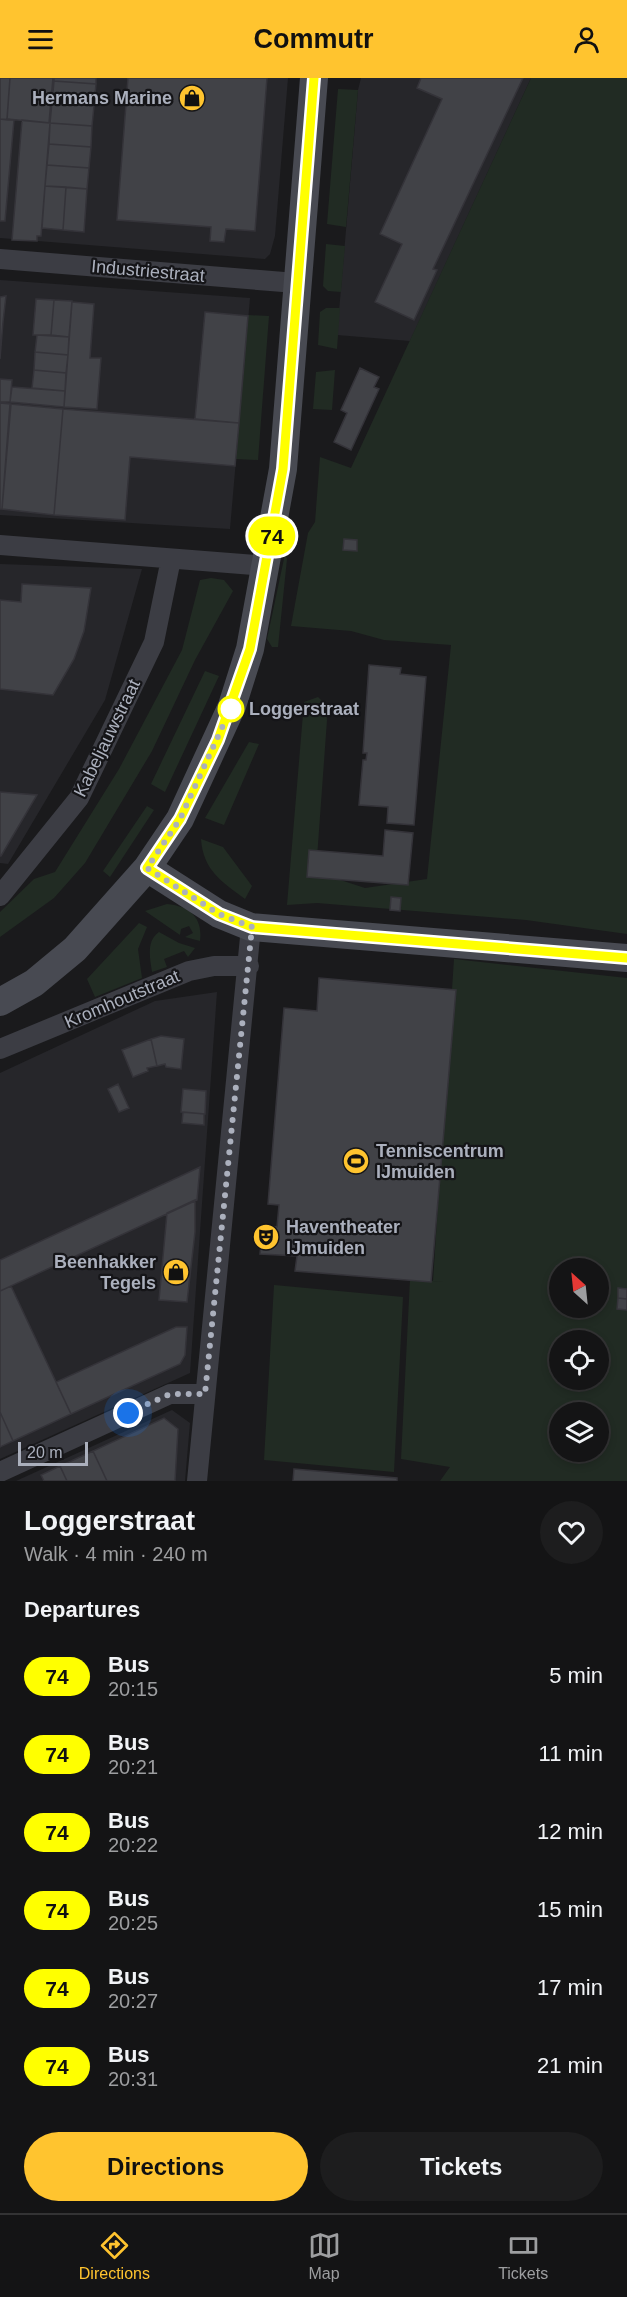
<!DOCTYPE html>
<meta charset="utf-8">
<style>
body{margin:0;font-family:Arial,sans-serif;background:#1d1d1e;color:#f1f3f6;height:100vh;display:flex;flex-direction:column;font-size:22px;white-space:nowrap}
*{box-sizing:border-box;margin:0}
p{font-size:20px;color:#9d9ea0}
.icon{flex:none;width:33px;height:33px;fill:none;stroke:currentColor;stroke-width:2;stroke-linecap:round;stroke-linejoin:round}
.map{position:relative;height:1403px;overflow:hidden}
.details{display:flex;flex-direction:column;background:#141415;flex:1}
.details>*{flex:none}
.badge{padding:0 12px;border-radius:20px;font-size:21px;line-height:39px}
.needle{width:39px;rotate:333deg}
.fabs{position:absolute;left:549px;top:1180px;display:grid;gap:12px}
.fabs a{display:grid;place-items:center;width:60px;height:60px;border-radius:50%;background:#141415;box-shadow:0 3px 9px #0003,0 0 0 2px #333334;font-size:30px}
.scale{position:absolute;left:18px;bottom:15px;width:70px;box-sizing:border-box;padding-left:6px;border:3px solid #abb0bd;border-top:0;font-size:16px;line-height:21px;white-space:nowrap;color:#abb0bd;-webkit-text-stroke:4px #151518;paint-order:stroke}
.you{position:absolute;width:30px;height:30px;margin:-15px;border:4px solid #fff;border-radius:50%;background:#1a73e8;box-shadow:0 0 0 9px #1a73e833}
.map>.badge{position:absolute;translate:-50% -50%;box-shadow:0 0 0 3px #fff}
h2{padding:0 24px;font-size:22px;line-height:54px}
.round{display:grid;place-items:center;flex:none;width:63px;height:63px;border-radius:32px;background:#1d1d1e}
.summary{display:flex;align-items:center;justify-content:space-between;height:102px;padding:0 24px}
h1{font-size:28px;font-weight:700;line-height:45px}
.primary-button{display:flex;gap:12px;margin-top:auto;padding:12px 24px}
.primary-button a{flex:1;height:69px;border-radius:36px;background:#ffc42f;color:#111;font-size:24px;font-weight:700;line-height:69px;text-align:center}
.primary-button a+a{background:#1d1d1e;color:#f1f3f6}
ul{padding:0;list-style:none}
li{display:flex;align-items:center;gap:18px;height:78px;padding:0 24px}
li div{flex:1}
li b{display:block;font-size:22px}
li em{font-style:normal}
li .badge{min-width:66px;font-weight:700;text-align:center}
header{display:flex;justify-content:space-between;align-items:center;height:78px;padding:0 24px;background:#ffc42f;color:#111;font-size:27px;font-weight:700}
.dock{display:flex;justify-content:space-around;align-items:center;height:84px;border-top:2px solid #333334;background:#141415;font-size:16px;color:#9d9ea0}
.dock a{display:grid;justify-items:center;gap:3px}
.dock .active{color:#ffc42f}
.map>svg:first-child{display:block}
</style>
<header><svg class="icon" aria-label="menu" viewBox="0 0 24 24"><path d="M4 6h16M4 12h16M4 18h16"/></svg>Commutr<svg class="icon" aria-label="person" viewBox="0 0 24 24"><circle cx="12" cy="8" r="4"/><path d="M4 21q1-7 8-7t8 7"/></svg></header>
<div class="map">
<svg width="627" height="1403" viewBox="0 0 627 1403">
<rect width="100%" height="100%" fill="#1a1a1c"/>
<path fill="#26262a" d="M0 0H288L275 158 270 176 265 181 0 160Z
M361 0H531L410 263 337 257 358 12Z
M0 202 250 220 230 451 0 437Z
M0 486 142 491 105 622 8 786 0 785Z
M217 914 190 1295 0 1381V995L155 923Z
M172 1332 190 1345 185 1403H16Z"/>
<path fill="#212b23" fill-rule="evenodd" d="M531 0H627V856L526 842 317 825 287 827 304 624 318 619 326 627 327 642 316 794 365 810 427 801 451 567 384 562 351 553 291 548 308 455 315 444 320 379 351 390Z
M338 11 358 12 346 149 327 146Z
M326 166 345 168 341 214 328 213 323 208Z
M326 230H340L337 271 318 267 320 234Z
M248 237 269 238 258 382 236 381Z
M335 292 332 332 313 331 316 294Z
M285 476 287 481 278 569H272L267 561Z
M211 500 224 502 233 513 195 582 152 673 85 785 54 820 0 859V834L34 801 55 794 119 691 182 572 200 502Z
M205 593 219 598 165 714 151 706Z
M249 664 259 666 224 747 205 740Z
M147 728 154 732 110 799 103 793Z
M201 761 223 769 252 808 245 821C222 804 203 792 201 761Z
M167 826C190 828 203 840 200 863L185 859 193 855 189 848 181 851 180 857 145 833Z
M139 845 147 849 138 871 142 900 95 919 87 901Z
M159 854 179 865 195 870 188 879 184 873 164 881 167 889 152 894C150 880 146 863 159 854Z
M454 881 627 900V1403H440L450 1389 401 1381 410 1201 447 1204 433 1203ZM560 1191H598V1230H560ZM560 1263H598V1302H560ZM560 1335H598V1374H560Z
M274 1207 403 1219 394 1394 264 1382Z"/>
<path fill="#414247" stroke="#343339" stroke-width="1.5" d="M0 0H10L7 42 0 41Z
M10 0H53L49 45 7 41Z
M54 0H96V6L54 3Z
M128 0H267L255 153 226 151 224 164 210 163 211 149 117 142Z
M421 0H523L433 191 437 192 414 242 375 224 402 166 380 156 442 21 417 10Z
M54 3 96 6 94 28 52 24Z
M52 24 94 28 92 48 50 45Z
M0 41 14 42 5 143H0Z
M22 42 50 45 41 158H37V163L12 162Z
M50 45 92 48 91 69 49 66Z
M49 66 91 69 89 90 47 87Z
M47 87 89 90 87 111 45 108Z
M45 108 66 109 63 152 42 150Z
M66 109 87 111 84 154 63 152Z
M6 218 3 244 0 281V219Z
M36 221 54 222 51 257H33Z
M54 222 72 223 69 259 51 257Z
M72 224 94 226 90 280H101L97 331 64 329Z
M205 234 248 238 239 345 195 341Z
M37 257 69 259 68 277 35 274Z
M35 274 68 277 66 295 34 292Z
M360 290 379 299 374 309 379 311 351 372 334 364 347 335 341 332Z
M34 292 66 295 65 313 32 310Z
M0 301 12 302 10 324H0Z
M12 309 65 313 64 329 10 324Z
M0 325 11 326 2 431H0Z
M10 326 63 331 54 437 2 431Z
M63 331 239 345 235 388 130 379 125 442 54 437Z
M344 461 357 462V473L343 472Z
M22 506 91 510 84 553 74 581 53 617 0 611V522L21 524Z
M369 587 401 590 400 596 426 599 414 747 387 745 388 729 359 727 363 682H366L367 675H363Z
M0 714 37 717 1 778H0Z
M385 752 413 755 408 807 307 799 309 772 383 778Z
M391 819 401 820 400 833 390 832Z
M319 900 456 912 431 1204 295 1193 297 1178 260 1176 263 1147 277 1149 279 1127 268 1126 284 930 317 933Z
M161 958 184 961 181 991 166 989 165 986 157 988 151 961Z
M151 961 157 988 147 990 148 993 133 999 122 972Z
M118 1006 129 1030 119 1034 108 1011Z
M183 1011 206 1013 205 1036 181 1034Z
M183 1034 204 1036V1047L182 1045Z
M200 1089 197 1122 0 1213V1182Z
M195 1122V1154L187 1224 159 1222 167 1135Z
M11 1208 71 1336 13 1363 0 1334V1213Z
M618 1210 627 1211V1221L618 1220Z
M618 1220 627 1221V1232L617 1231Z
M176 1249H187L185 1277 180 1286 71 1336 56 1304Z
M0 1334 13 1363 0 1369Z
M164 1340 178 1351 175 1403H107L93 1373Z
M93 1373 107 1403H67L60 1388Z
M60 1388 67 1403H44L41 1397Z
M294 1391 397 1400V1403H293Z"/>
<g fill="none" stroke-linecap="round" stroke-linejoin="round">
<path stroke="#3c3d44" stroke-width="20" d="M0 181 296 205
M0 467 267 488
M0 818 79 720 154 564 171 481
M0 971 189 893 214 888H249
M0 1394 170 1316H205
M197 1403 251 849"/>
<path stroke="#484a52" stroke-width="28" d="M147 790 219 836 251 849 627 880
M0 924 34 905 75 871 147 790 180 741 232 628 250 571 283 391 314 0"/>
</g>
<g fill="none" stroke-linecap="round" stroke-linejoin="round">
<defs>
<path id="line" d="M314 0 283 391 250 571 218 662 180 741 147 790 219 836 252 849 627 880"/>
</defs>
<use href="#line" stroke="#fff" stroke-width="14"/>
<use href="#line" stroke="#ff0" stroke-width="9"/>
<path stroke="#abb0bd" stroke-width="6" stroke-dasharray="0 10.8" d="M128 1335 170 1316H205L252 849 219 836 147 790 180 741 232 628 231 631"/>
</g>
<defs>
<symbol id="shop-disc" viewBox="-11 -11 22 22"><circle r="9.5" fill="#ffc42f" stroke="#151518"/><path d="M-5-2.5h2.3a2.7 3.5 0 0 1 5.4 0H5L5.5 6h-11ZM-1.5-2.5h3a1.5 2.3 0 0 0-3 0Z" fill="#111"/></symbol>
<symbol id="stadium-disc" viewBox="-11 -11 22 22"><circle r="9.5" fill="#ffc42f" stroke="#151518"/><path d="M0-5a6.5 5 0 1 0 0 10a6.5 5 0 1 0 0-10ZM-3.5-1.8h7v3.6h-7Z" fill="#111"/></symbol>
<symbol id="theatre-disc" viewBox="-11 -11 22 22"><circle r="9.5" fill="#ffc42f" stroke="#151518"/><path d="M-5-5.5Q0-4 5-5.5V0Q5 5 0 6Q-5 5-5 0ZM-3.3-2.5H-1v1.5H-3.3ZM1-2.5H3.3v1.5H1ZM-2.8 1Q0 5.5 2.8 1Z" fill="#111"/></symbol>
</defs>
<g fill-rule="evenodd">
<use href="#shop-disc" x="177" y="5" width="30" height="30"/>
<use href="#stadium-disc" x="341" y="1068" width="30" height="30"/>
<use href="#theatre-disc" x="251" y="1144" width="30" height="30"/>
<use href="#shop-disc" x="161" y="1179" width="30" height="30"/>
</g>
<circle fill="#fff" stroke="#ff0" stroke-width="3" cx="231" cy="631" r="12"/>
<g text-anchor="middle" stroke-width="4.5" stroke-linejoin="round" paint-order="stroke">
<g font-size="18" font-weight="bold" fill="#abb0bd" stroke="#151518" text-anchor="end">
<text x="172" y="26">Hermans Marine</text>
<text x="376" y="1079" text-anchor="start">Tenniscentrum<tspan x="376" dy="21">IJmuiden</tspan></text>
<text x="286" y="1155" text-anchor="start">Haventheater<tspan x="286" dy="21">IJmuiden</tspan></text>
<text x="156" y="1190">Beenhakker<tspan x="156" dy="21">Tegels</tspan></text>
</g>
<g font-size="18" fill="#abb0bd" stroke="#151518">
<text transform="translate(148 193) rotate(5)" y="6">Industriestraat</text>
<text transform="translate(107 660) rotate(-64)" y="6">Kabeljauwstraat</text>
<text transform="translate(122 921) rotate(-23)" y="6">Kromhoutstraat</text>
</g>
<g font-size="18" font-weight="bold" fill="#abb0bd" stroke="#151518" text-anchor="start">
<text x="249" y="637">Loggerstraat</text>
</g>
</g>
</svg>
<div class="fabs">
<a><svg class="needle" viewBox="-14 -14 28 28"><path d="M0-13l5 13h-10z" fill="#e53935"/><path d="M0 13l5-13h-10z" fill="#9d9ea0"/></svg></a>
<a><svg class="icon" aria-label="locate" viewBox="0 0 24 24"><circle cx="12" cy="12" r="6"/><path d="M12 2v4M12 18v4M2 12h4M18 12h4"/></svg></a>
<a><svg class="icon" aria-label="layers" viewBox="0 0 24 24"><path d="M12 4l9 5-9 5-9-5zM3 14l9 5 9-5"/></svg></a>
</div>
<div class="scale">20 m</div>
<div class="you" style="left:128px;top:1335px"></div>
<b class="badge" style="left:272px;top:458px;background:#ff0;color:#111">74</b>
</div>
<section class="details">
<div class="summary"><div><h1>Loggerstraat</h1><p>Walk · 4 min · 240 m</p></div><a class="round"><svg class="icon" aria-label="heart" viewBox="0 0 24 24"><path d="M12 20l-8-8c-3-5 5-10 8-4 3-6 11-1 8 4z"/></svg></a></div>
<h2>Departures</h2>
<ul>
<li><span class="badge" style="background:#ff0;color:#111">74</span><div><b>Bus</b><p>20:15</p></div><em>5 min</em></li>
<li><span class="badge" style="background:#ff0;color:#111">74</span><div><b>Bus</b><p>20:21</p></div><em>11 min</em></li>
<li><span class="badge" style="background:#ff0;color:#111">74</span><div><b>Bus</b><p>20:22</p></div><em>12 min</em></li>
<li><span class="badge" style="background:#ff0;color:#111">74</span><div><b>Bus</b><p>20:25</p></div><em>15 min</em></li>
<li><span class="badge" style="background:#ff0;color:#111">74</span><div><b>Bus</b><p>20:27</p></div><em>17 min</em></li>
<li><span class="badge" style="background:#ff0;color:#111">74</span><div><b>Bus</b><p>20:31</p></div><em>21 min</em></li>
</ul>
<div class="primary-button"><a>Directions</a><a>Tickets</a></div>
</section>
<nav class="dock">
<a class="active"><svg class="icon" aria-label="directions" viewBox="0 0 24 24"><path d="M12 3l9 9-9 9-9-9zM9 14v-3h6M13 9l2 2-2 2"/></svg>Directions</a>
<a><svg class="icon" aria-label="map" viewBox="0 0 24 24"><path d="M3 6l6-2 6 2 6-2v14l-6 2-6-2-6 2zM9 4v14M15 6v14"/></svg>Map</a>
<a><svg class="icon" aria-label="tickets" viewBox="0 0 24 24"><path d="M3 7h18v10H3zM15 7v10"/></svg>Tickets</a>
</nav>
